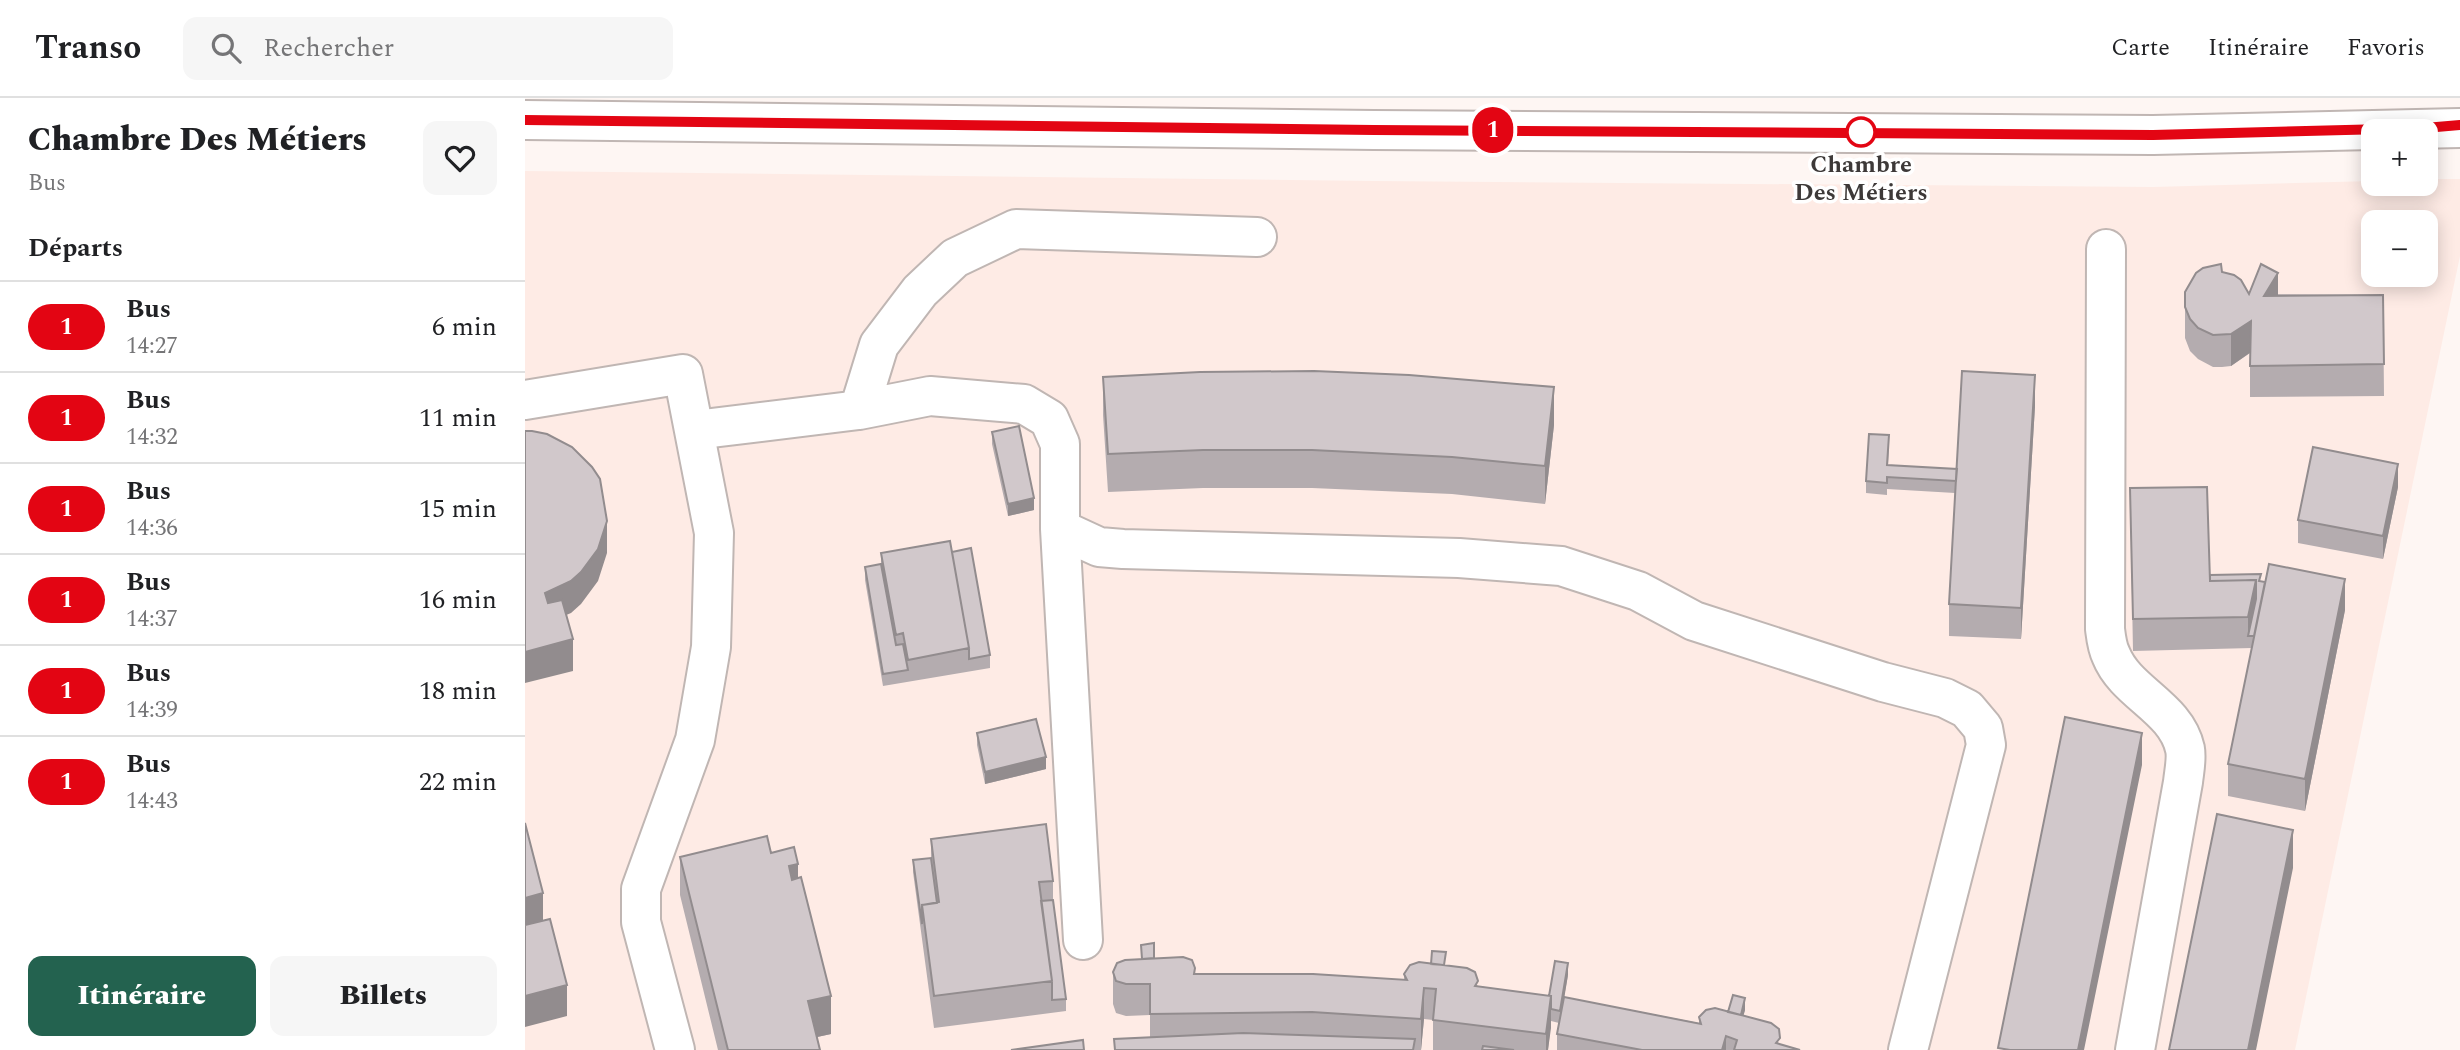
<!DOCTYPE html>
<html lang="fr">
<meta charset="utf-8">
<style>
body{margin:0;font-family:Spectral,serif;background:#f6f6f6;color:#202124;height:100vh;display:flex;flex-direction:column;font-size:26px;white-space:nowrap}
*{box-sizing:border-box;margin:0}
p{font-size:23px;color:#757577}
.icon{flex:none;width:38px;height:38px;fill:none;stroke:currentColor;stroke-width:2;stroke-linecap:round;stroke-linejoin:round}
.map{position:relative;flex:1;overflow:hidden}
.panel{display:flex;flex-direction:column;background:#fff;width:525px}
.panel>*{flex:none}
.badge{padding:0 14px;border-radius:23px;font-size:24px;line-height:46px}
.tools{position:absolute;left:1836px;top:21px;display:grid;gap:14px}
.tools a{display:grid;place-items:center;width:77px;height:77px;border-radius:14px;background:#fff;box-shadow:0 4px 18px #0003;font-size:35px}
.map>.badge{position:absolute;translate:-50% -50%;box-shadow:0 0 0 4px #fff}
h2{padding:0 28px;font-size:26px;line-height:63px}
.round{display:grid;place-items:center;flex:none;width:74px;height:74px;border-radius:14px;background:#f6f6f6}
.overview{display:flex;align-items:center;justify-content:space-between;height:119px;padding:0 28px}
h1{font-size:33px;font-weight:800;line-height:52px}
.primary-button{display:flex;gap:14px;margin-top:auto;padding:14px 28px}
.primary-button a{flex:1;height:80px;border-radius:14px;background:#23624f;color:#fff;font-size:28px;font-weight:800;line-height:80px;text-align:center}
.primary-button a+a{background:#f6f6f6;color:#202124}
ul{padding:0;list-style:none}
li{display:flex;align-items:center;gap:21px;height:91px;padding:0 28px;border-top:2px solid #e0e0e0}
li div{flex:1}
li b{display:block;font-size:26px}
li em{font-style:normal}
li .badge{min-width:77px;font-weight:700;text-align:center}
header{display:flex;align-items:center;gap:42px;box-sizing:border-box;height:98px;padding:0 35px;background:#fff;border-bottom:2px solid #e0e0e0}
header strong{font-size:33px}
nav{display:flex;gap:38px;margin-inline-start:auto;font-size:24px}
.search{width:490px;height:63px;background:#f6f6f6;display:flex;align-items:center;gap:18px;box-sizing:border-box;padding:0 24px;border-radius:14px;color:#757577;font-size:26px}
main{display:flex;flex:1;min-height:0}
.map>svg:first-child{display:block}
</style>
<header>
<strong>Transo</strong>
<div class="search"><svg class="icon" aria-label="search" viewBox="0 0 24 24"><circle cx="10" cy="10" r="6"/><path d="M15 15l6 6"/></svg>Rechercher</div>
<nav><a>Carte</a><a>Itinéraire</a><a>Favoris</a></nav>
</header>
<main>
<section class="panel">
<div class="overview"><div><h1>Chambre Des Métiers</h1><p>Bus</p></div><a class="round"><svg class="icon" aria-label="heart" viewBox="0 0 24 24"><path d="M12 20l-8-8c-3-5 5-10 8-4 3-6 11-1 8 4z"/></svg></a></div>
<h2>Départs</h2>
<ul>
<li><span class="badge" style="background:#e30513;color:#fff">1</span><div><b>Bus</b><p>14:27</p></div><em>6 min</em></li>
<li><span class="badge" style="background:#e30513;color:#fff">1</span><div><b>Bus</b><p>14:32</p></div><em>11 min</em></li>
<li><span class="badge" style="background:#e30513;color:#fff">1</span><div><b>Bus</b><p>14:36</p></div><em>15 min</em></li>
<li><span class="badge" style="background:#e30513;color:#fff">1</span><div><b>Bus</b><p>14:37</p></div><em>16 min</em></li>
<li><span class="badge" style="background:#e30513;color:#fff">1</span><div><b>Bus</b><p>14:39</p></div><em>18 min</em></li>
<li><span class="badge" style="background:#e30513;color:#fff">1</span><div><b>Bus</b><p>14:43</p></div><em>22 min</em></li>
</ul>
<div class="primary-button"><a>Itinéraire</a><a>Billets</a></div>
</section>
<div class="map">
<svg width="1935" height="952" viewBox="0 0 1935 952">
<rect width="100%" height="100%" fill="#fef6f3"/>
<path fill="#feebe5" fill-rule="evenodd" d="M0 73 849 83 1628 89 1848 83V86H1900L1901 81H1935V158L1770 952H0ZM1848 124H1900V177H1848Z"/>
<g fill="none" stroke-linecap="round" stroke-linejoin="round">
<defs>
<path id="minor" d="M1581 151 1580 531C1581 539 1582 549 1586 557 1601 595 1651 609 1660 651 1662 661 1659 674 1658 684L1610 952
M0 302 158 276 189 435 186 549 170 642 116 791V824L150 952
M334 312 354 247 395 193 430 160 491 131 732 139
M170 332 334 312 405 298 499 306 524 321 535 346V431L558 842
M535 431 574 449 598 451 934 460 1036 468 1113 493 1169 523 1358 584 1420 600 1442 611 1458 630 1461 647 1383 952"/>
<path id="major" d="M0 22 849 32 1628 37 1935 30"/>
</defs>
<use href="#minor" stroke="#c0b6b3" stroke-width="42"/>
<use href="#major" stroke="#c0b6b3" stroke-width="42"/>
<use href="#minor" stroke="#fff" stroke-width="38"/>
<use href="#major" stroke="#fff" stroke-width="38"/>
</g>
<path fill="#b4acaf" d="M1697 174 1724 196 1858 197 1859 298 1725 299V255L1706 268 1697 269H1688L1673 261 1665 253 1660 240V194Z
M578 279 1029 327 1020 406 927 396 787 390H678L583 394 578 317Z
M1510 308 1496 541 1424 538V506L1430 395 1362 391V397L1341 395V383L1364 349 1363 368 1432 371Z
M467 334 509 412 483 418 467 346Z
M1873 389 1858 461 1773 445V422Z
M1605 390 1685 477 1736 483 1820 512 1780 713 1703 698V666L1727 550 1608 553Z
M427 454 465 557V570L358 588 340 482V469L356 466V455Z
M452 635 521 671 460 686 452 647Z
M406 741 528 783V802L541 901V913L409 930 388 774V762L406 760Z
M155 759 273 780 306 936 292 939 295 952H193L155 797Z
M616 847 629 860 670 876 879 882V876L921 867 953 888 1024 898 1043 877 1039 899 1174 925V919L1220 912 1218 918 1255 946 1275 952H1032V936L1034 925 1026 923 1023 952H908V922L899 921 896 952H589V941L625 939V917L601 918 591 915 588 906V874L616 861Z"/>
<path fill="#928c8e" d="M1753 175V206L1739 198Z
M1726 223V254L1706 268V236Z
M1510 277V308L1496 541V510Z
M1029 289V327L1020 406V368Z
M1873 366V389L1858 461V438Z
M509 400V412L483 418V406Z
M82 423V455L73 483 56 506 46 515 20 526V495Z
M1820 481V512L1780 713V681Z
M1731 482V513L1723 538V519Z
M48 541V573L0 585V554Z
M1617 635V667L1559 952H1553Z
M521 659V671L460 686V674Z
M1768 732V770L1731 952H1723Z
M273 766V804L264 768Z
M18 795V827L0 831V800Z
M1043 865V877L1035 926V913Z
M42 887V918L0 929V898Z
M899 890V921L896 952V921Z
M306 898V936L283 941V903Z
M1026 898V930L1023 952H1021V936Z
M1220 900V912L1212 942V930Z
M1201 938V952H1197Z"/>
<path fill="#d1c8cb" stroke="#928c8e" stroke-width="2" d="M1696 166 1697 174 1709 177 1716 182 1724 196 1736 166 1753 175 1739 198 1858 197 1859 266 1725 268 1726 223 1706 236 1688 237 1673 230 1665 221 1660 209V194L1671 175 1678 170Z
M789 273 884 277 1029 289 1020 368 927 359 787 352H678L583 356 578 279 675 274Z
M1437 273 1510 277 1496 510 1424 506Z
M494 328 509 400 483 406 467 334Z
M0 333H7L22 336 47 349 67 369 75 381 82 423 73 451 56 474 46 483 20 495 23 505 37 502 48 541 0 554Z
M1344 336 1364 337 1362 367 1432 371 1431 383 1362 379V385L1341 383Z
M1788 349 1873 366 1858 438 1773 422Z
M1682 389 1685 483 1731 482 1723 519 1608 521 1605 390Z
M425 443 444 550 383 562 378 535 371 537 356 455Z
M446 450 465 557 444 561V550L427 454Z
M356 466 371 547 378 546 383 572 358 576 340 469Z
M1744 466 1820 481 1780 681 1703 666Z
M1736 476 1734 483 1740 484 1729 538H1723L1731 501V482L1685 483V477Z
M1540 619 1617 635 1553 952H1485L1473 950Z
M511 621 521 659 460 674 452 635Z
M1692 716 1768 732 1723 952H1644Z
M0 725 18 795 0 800Z
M521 726 528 783 514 784 527 883 409 898 397 807 414 804 406 741Z
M242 738 246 755 269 749 273 766 264 768 267 782 276 779 306 898 283 903 295 952H203L155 759Z
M406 760 412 805 397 807V826L388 762Z
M528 802 541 901 527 902V883L516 803Z
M25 821 42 887 0 898V827Z
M629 845V860L617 861 616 847Z
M907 853 921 854 919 867 906 866Z
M658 859 667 862 670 870 669 876H788L882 882 879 876 885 867 894 864 942 870 950 874 953 883 950 888 1026 898 1021 936 908 922 911 891 899 890 896 921 787 914 625 916V886H601L591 883 588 874 592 865 600 862Z
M1030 863 1043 865 1035 913 1026 911V898H1024Z
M1208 897 1220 900 1216 917 1203 914Z
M1039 899 1176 926 1174 919 1181 912 1190 910 1246 925 1254 931 1255 940 1251 945 1275 952H1209L1212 942 1201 938 1197 952H1117L1032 936Z
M718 935 890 941 888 952H590L589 941Z
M558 942 559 952H486Z
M958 948 989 952H957Z"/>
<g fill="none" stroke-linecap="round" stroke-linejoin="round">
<defs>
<path id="line" d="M0 22 849 32 1628 37 1900 30 1935 27"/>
</defs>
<use href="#line" stroke="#fff" stroke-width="16"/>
<use href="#line" stroke="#e30513" stroke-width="10"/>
</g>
<circle fill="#fff" stroke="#e30513" stroke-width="3.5" cx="1336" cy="34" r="14"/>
<g text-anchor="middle" stroke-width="7" stroke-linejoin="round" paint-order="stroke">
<g font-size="24" font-weight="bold" fill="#3d3938" stroke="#fff">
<text x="1336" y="74">Chambre<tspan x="1336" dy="28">Des Métiers</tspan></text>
</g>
</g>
</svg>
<div class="tools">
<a>+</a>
<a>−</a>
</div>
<b class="badge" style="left:968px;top:32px;background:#e30513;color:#fff">1</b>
</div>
</main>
